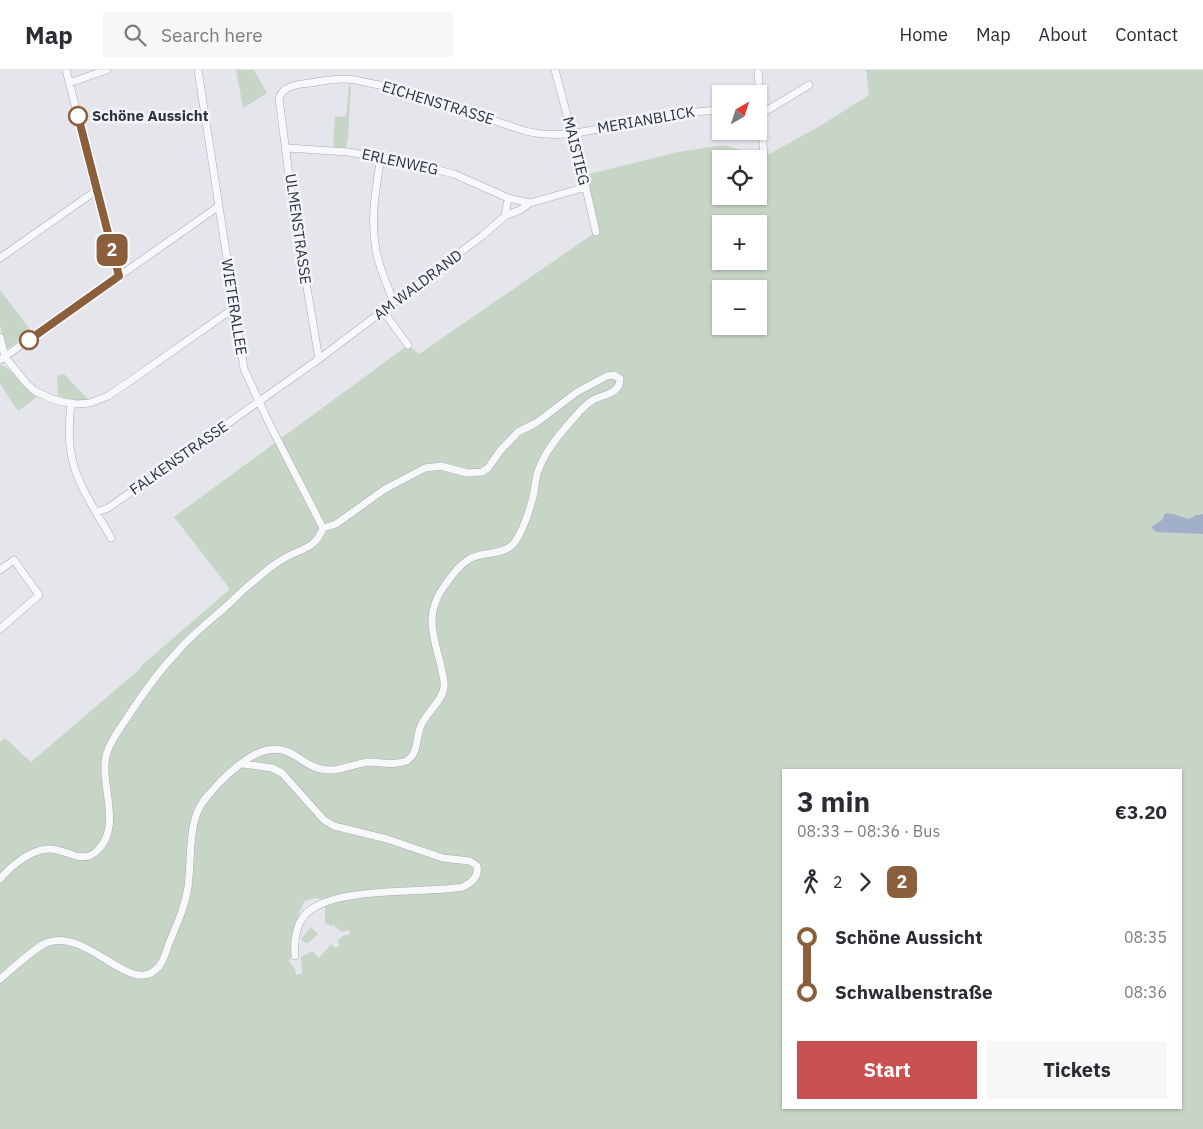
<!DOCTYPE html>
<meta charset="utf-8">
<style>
body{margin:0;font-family:"IBM Plex Sans",sans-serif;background:#f7f7f7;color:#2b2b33;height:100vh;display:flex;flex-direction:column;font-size:19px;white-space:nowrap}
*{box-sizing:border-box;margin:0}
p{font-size:16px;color:#7c7c81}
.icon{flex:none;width:28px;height:28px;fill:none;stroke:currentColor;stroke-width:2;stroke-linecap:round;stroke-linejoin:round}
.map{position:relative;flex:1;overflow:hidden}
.panel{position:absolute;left:782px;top:699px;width:400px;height:340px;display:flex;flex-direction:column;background:#fff;border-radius:0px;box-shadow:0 1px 4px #0004}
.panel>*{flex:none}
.badge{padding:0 10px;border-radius:8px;font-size:18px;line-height:32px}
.needle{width:32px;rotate:39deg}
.tools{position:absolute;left:712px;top:15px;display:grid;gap:10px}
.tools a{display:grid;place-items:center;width:55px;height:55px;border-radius:0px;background:#fff;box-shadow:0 1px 4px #0004;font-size:25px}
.map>.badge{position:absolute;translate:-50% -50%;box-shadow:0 0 0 2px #fff}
.legs{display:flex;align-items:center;gap:8px;height:55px;padding:0 15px;font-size:16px}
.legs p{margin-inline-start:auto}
.summary{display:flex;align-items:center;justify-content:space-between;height:85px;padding:0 15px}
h1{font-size:28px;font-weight:700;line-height:38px}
.button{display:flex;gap:10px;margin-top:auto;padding:10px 15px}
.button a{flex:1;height:58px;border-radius:0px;background:#c95151;color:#fff;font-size:20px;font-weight:700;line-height:58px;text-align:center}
.button a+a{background:#f7f7f7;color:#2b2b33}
ul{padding:0 15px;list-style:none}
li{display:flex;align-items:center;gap:18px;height:55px;font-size:19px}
li i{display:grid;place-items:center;width:8px;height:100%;margin:0 6px;background:currentColor}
li i::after{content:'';width:12px;height:12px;margin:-6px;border:4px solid;border-radius:50%;background:#fff}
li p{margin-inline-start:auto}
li:first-child i{background:linear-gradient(#0000 50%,currentColor 0)}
li:last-child i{background:linear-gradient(currentColor 50%,#0000 0)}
header{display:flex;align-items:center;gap:30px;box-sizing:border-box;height:70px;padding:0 25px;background:#fff;border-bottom:1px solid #e1e1e2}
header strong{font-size:24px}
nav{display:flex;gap:28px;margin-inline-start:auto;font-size:18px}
.search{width:350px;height:45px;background:#f7f7f7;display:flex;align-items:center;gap:12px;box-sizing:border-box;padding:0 18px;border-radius:0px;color:#7c7c81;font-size:19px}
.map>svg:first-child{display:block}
</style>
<header>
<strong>Map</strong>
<div class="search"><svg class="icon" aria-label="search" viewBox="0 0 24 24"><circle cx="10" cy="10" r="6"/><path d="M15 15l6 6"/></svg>Search here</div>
<nav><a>Home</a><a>Map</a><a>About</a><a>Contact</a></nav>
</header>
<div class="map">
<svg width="1203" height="1059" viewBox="0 0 1203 1059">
<rect width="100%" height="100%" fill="#e4e6eb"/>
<path fill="#c7d5c6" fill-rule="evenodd" d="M236 0H254L267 23 243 38Z
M866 0H1203V444L1196 445 1188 449 1174 444 1194 463 1203 464V1059H0V672L5 668 31 692 141 598V596L230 519 174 447 408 275 419 284 596 162 585 105 678 82 724 75 764 87 820 56 869 25ZM721 89H759V126H721ZM721 154H759V191H721ZM721 219H759V256H721ZM784 700H1181V1038H784ZM315 828 325 830V853L331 856 333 855 342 862 349 860 350 864 342 866 337 871 340 875 336 878 331 874 319 888 312 881 301 887 302 903 296 905 295 899 289 891 292 886 300 840 305 831Z
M349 16H351L348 67 346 78 333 77 335 47 346 46Z
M0 220 32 262 8 278 5 277 0 255Z
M0 295C12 296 23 320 37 327L18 341 0 314Z
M64 304 89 330H75L58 326 57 306Z
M311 857 318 864 308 873H305L301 869Z"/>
<path fill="#a2afc9" d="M1165 443 1174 444 1188 449 1196 445 1203 444V464L1156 462 1151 457 1162 450Z"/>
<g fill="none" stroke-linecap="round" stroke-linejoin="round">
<defs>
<path id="street" d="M66 0 119 206
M198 0 244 299 270 355 323 458
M555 0 583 105 596 162
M758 0 764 87
M69 13 107 0
M759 38 766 41 809 15
M287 78 348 82 415 94 454 104 508 128 530 133
M381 87C376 118 370 148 376 180 379 198 387 215 394 232
M505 146 508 128
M0 188 97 120
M383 241 408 275
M0 267 5 287 26 313 35 321 52 329 63 332 77 334 90 333 108 326 133 309 234 238
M319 289 293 135 279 29C282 16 298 14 310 13 321 11 333 9 344 9 354 9 364 12 374 14 424 22 470 43 519 59 556 72 597 59 635 51 664 46 692 41 721 40
M0 290 219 136
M71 333C69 351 68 371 72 388 77 415 98 444 111 468
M97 442 108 438 131 422 319 289 482 166 505 146 520 140 530 133 586 117
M0 500 14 490 39 525 0 559
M243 694 272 698 282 703 324 750 334 756 387 769 443 788 470 791 477 796C479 807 472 812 463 817 424 824 329 815 304 846 295 857 294 873 295 886
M0 809C11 796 29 781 47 779 65 777 81 796 97 781 121 758 103 722 105 694 105 684 110 675 115 666 134 637 154 606 178 581 191 566 207 553 222 540 233 531 242 520 253 512 262 504 272 495 283 489 301 478 315 480 323 458
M0 909C13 899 31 880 46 873 86 857 127 922 154 901 163 895 166 882 169 873 177 854 185 837 188 817 191 795 189 763 197 743 201 731 211 722 219 713 236 696 263 671 288 682 300 687 309 697 321 699 337 703 353 694 368 692 380 692 395 696 406 691 418 685 416 669 420 658 425 643 443 631 444 617 445 610 442 603 441 596 433 565 424 543 445 515 452 505 460 494 471 488 485 481 504 486 515 472 523 460 529 442 533 427 535 419 535 410 538 401 546 378 565 358 581 340 585 336 588 333 593 330 604 324 620 324 620 309L614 305 607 306 577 322 536 353 518 362 500 381 488 398 482 402 467 403 441 396 425 398 385 419 336 454 323 458"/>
</defs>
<use href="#street" stroke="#a9acb5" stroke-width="8"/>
<use href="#street" stroke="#f7f8fa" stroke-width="7"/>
</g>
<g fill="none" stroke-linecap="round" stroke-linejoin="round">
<defs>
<path id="line-1" d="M29 270 119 206 78 46"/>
</defs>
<use href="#line-1" stroke="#fff" stroke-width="11"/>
<use href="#line-1" stroke="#8b5e3c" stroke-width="8"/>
</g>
<g fill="#fff" stroke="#8b5e3c" stroke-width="2.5">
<circle cx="78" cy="46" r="9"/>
<circle cx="29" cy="270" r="9"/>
</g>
<g text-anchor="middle" stroke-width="5" stroke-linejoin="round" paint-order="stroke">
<g font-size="15" fill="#2d3143" stroke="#f4f5f9">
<text transform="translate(438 33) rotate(17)" y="5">EICHENSTRASSE</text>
<text transform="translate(646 50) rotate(-10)" y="5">MERIANBLICK</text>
<text transform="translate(576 81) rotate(76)" y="5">MAISTIEG</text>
<text transform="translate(400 92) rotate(12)" y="5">ERLENWEG</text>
<text transform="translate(298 159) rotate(82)" y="5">ULMENSTRASSE</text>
<text transform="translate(418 215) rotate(-37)" y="5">AM WALDRAND</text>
<text transform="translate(234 237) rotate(81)" y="5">WIETERALLEE</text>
<text transform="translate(179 388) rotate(-35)" y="5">FALKENSTRASSE</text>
</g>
<g font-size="15" font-weight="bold" fill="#2d3143" stroke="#f4f5f9" text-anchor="start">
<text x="92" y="51">Schöne Aussicht</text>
</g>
</g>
</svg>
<div class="tools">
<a><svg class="needle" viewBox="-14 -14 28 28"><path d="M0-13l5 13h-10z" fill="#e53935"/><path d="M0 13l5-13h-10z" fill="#7c7c81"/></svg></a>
<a><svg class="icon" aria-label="locate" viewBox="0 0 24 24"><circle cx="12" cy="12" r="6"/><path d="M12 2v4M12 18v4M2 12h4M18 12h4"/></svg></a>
<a>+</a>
<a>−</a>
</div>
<b class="badge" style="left:112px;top:180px;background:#8b5e3c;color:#fff">2</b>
<section class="panel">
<div class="summary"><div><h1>3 min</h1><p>08:33 – 08:36 · Bus</p></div><b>€3.20</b></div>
<div class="legs"><svg class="icon" aria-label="walk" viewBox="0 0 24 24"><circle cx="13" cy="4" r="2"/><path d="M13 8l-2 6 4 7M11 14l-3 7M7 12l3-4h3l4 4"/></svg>2<svg class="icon" aria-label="forward" viewBox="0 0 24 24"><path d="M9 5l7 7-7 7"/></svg><b class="badge" style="background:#8b5e3c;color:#fff">2</b></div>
<ul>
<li><i style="color:#8b5e3c"></i><b>Schöne Aussicht</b><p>08:35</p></li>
<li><i style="color:#8b5e3c"></i><b>Schwalbenstraße</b><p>08:36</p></li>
</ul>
<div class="button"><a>Start</a><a>Tickets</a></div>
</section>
</div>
